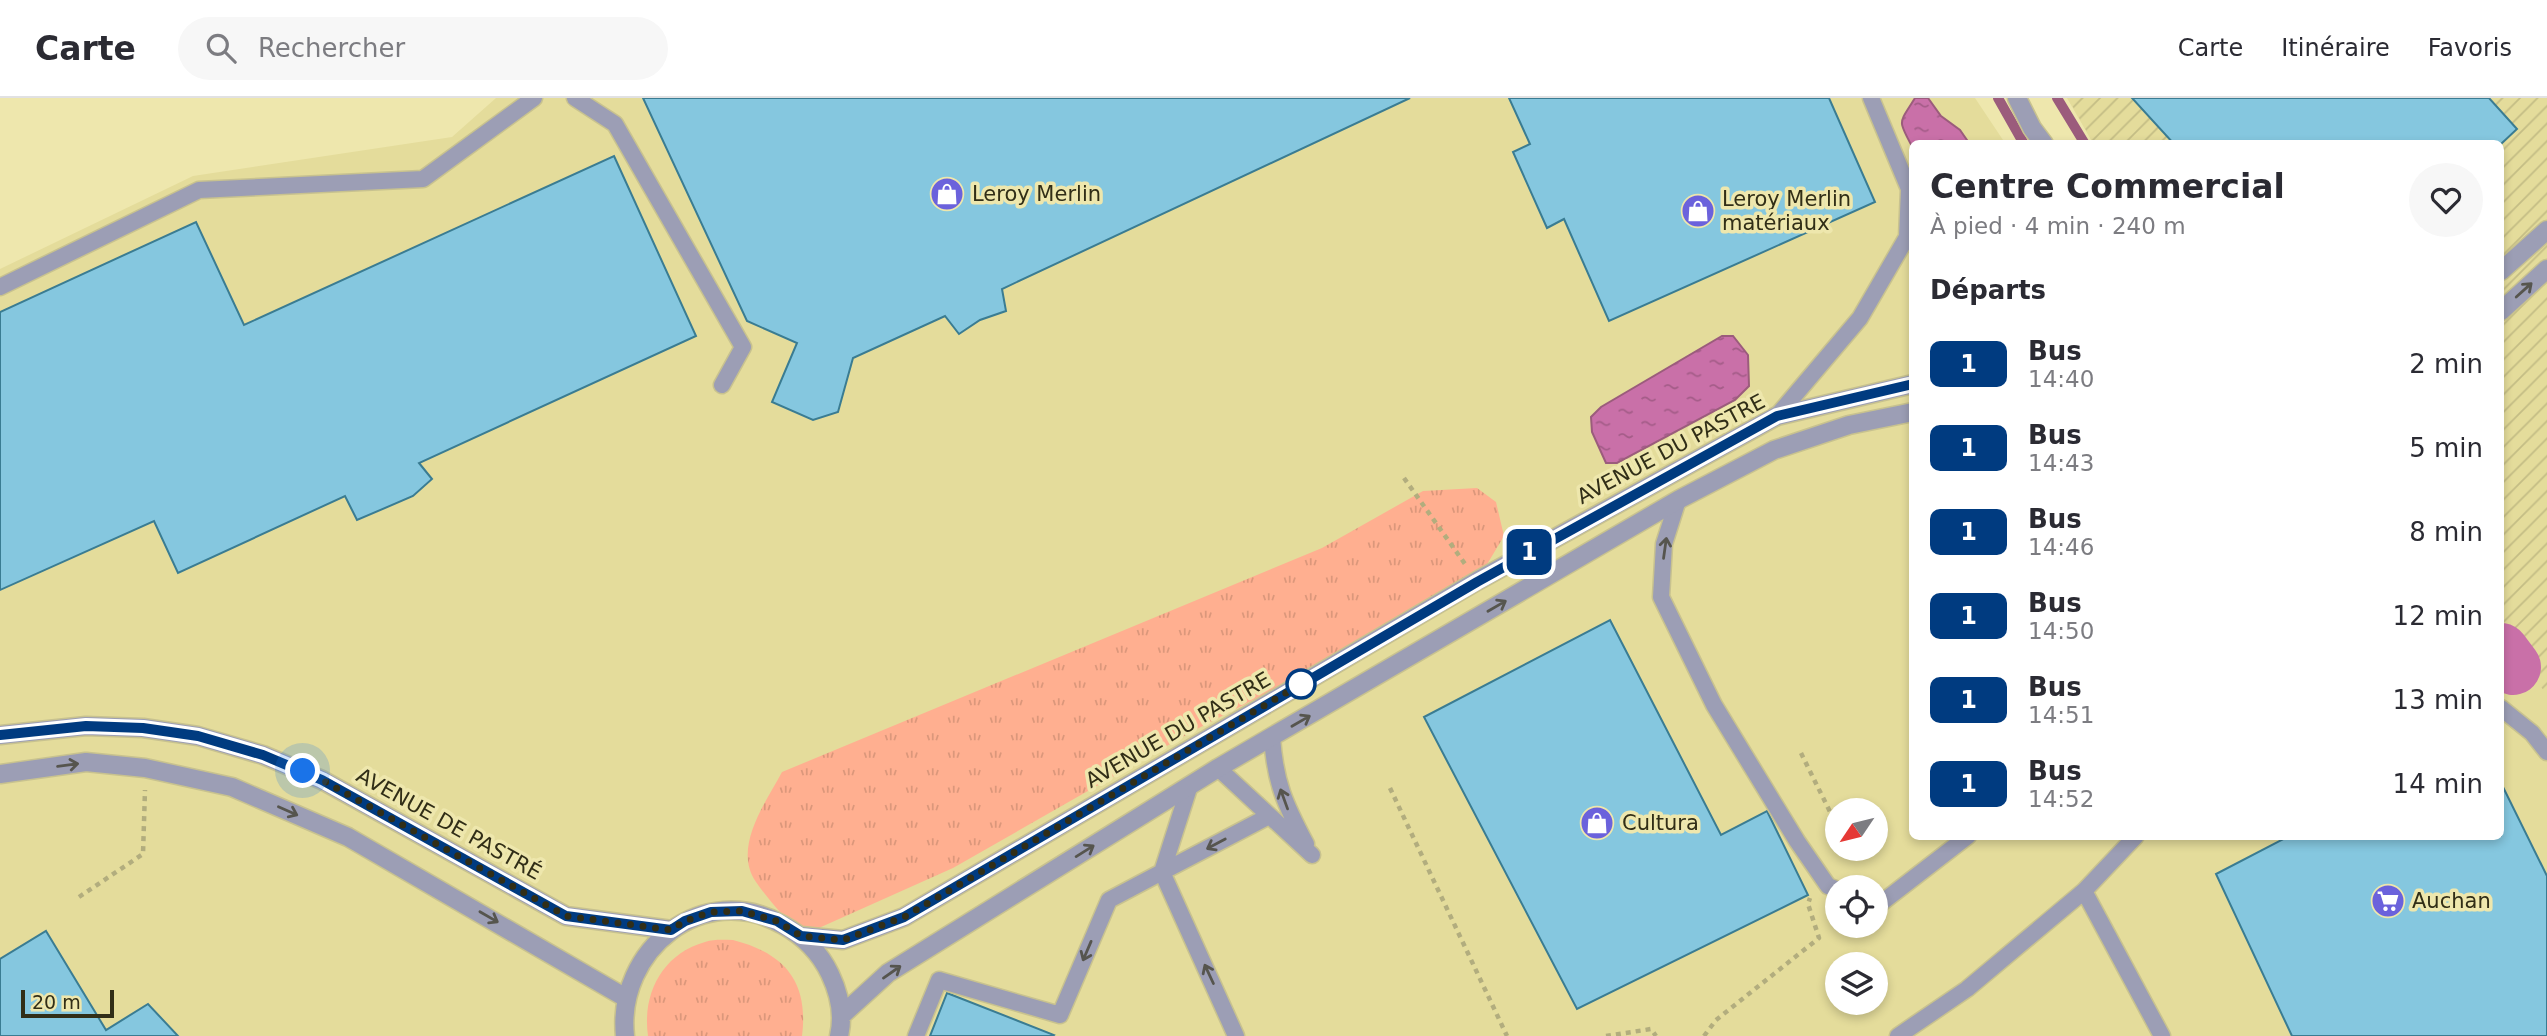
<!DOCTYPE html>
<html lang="fr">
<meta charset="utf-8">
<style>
body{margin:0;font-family:"DejaVu Sans",sans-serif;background:#f7f7f7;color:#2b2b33;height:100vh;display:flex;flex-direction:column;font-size:26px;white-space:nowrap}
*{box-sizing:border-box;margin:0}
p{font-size:23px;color:#7c7c81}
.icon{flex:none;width:38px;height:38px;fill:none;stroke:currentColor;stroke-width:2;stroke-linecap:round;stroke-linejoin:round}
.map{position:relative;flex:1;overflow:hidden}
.sheet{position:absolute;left:1909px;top:42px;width:595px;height:700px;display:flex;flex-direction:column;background:#fff;border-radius:10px;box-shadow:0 4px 10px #0003}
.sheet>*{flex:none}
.badge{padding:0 14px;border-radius:10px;font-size:24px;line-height:46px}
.needle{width:46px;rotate:235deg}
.buttons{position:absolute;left:1825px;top:700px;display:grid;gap:14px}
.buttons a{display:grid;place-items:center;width:63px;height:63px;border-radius:50%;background:#fff;box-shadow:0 4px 10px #0003;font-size:35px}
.scale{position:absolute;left:21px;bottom:18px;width:93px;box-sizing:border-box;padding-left:7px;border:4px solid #312e17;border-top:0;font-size:19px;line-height:24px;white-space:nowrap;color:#312e17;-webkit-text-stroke:5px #eee7ad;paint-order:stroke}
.you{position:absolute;width:35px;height:35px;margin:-18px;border:5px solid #fff;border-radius:50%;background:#1a73e8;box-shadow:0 0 0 10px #1a73e833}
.map>.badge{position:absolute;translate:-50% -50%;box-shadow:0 0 0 4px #fff}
h2{padding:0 21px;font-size:26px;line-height:63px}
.round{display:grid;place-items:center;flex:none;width:74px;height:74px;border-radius:37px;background:#f7f7f7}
.headline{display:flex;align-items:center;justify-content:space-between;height:119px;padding:0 21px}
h1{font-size:33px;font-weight:700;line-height:52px}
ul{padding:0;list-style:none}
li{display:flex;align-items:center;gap:21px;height:84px;padding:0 21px}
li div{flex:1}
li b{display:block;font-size:26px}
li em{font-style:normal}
li .badge{min-width:77px;font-weight:700;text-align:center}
header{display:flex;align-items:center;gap:42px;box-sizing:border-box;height:98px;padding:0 35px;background:#fff;border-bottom:2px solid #e1e1e2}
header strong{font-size:33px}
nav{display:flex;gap:38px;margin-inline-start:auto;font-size:24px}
.search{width:490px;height:63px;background:#f7f7f7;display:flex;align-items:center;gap:18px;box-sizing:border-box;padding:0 24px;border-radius:38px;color:#7c7c81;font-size:26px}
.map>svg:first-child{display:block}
</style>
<header>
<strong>Carte</strong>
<div class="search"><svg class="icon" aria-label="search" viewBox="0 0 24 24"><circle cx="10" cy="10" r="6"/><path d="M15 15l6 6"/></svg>Rechercher</div>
<nav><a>Carte</a><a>Itinéraire</a><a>Favoris</a></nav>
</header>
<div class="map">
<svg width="2547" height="938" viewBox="0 0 2547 938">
<defs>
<pattern id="industrial-furrows" width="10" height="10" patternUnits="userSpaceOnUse" patternTransform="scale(1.75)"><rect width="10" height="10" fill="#e4dc9b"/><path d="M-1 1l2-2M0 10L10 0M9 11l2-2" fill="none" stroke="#c4bd85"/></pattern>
<pattern id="grass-tufts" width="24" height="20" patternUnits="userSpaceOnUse" patternTransform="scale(1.75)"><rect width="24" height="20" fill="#ffaf90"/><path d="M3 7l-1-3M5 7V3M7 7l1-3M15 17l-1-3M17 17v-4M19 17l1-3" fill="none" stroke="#db977b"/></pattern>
<pattern id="water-ripples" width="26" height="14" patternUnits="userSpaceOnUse" patternTransform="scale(1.75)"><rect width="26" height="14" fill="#c970a8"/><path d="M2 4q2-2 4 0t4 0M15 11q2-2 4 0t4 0" fill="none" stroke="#a45c88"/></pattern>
</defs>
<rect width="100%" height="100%" fill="#eee7ad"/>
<path fill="#e4dc9b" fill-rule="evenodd" d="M496 0H1975L2005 45 1913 46V738H2501V46L2093 45 2067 0H2547V938H0V171L193 78 452 39ZM1838 712H1876V751H1838ZM1838 789H1876V828H1838ZM1838 866H1876V905H1838Z"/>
<path fill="url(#industrial-furrows)" d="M2068 0H2547V597L2501 535V46L2093 45Z"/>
<path fill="url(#grass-tufts)" d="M1477 390 1496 404 1504 438 1486 468 1429 511 1193 633 953 770 801 838C786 821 769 803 756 784 732 750 766 704 782 674L1322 450 1423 393Z
M733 842C784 855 809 883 802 938H648C642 896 662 856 705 844 714 841 724 842 733 842Z"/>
<path fill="url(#water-ripples)" stroke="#9b5c7c" stroke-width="2" d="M1915 0H1928L1941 18 1960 32 1969 45 1913 46V50C1897 21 1899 26 1915 0Z
M1722 238H1733L1748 257 1749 288 1735 302 1617 365H1606L1592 334 1591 319 1601 309Z"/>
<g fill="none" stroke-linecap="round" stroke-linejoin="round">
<path stroke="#9b5c7c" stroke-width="10" d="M1998 0 2024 46
M2057 0 2085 46"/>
<path stroke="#c970a8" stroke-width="56" d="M2501 553 2513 569"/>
</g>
<path fill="#85c7df" stroke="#3a7c92" stroke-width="2" d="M643 0H1410L1002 191 1006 213 980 222 959 236 945 218 853 260 838 314 813 322 772 304 797 245 747 223Z
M1509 0H1829L1875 104 1609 223 1564 121 1547 130 1513 54 1530 46Z
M2132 0H2489L2517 31 2501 46H2174Z
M614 58 696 238 419 365 432 381 413 398 357 422 345 398 178 475 154 423 0 492V214L196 124 244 227Z
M1610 522 1721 737 1767 713 1808 797 1577 911 1424 619Z
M2501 685 2547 778V938H2292L2216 776 2289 738H2501Z
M46 833 106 932 148 906 178 938H0V861Z
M947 895 1054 937 1053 938H930Z"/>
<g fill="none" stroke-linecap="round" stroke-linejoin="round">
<defs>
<path id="service" d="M575 0 615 26 743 249 722 287
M0 189 199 92 423 81 534 0
M1777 318 1860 220 1907 139 1909 91 1871 0
M1678 402 1664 446 1661 499 1714 607 1797 743 1828 788 1838 792
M2501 610 2532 635 2547 654
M1272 639C1275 685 1285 706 1306 746
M1218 670 1312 757
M1162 774 1269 718
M1162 774 1190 687
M2084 793 2162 938
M1876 809 1968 738
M916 938 939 882 1060 917 1109 802 1162 774 1236 938
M1898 938 1967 891 2084 793 2136 738"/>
<path id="minor" d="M2017 0 2032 30 2044 46"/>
<path id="tertiary" d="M2501 173 2547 132
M2501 213 2547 171
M0 637 86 628 143 630 198 638 263 657 322 682 566 818 672 832
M0 676 86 664 145 670 232 689 348 739 626 900
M801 838 843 842 904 819 1477 483 1777 318 1913 286
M841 918 888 875 1218 670 1678 402 1774 352 1849 327 1913 314
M625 938C616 852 703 781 783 827 803 838 820 855 830 876 839 895 844 917 839 938"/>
</defs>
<use href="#service" stroke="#c8c28f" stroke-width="19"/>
<use href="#minor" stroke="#c8c28f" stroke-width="21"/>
<use href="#tertiary" stroke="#c8c28f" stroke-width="21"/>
<path stroke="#b2ad7e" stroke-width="4.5" stroke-dasharray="5 5" stroke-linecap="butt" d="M1404 380 1465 466
M1801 655 1838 730
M1390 690 1507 938
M79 799 143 756 145 692
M1606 938 1651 931 1656 938
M1704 938 1716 922 1819 840 1808 806 1810 800"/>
<use href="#service" stroke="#9c9eb5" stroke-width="16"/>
<use href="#minor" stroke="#9c9eb5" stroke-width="18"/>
<use href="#tertiary" stroke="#9c9eb5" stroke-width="18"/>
</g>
<defs><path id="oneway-shaft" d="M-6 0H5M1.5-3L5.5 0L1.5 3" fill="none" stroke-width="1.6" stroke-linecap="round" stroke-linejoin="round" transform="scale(1.75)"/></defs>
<g stroke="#56554e">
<use href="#oneway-shaft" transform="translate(2524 192) rotate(-42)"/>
<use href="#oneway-shaft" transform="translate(1665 450) rotate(-82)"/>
<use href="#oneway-shaft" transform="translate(1497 508) rotate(-30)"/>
<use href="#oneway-shaft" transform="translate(1301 623) rotate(-30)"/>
<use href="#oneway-shaft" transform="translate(68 667) rotate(-7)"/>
<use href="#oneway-shaft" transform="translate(1284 701) rotate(-110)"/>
<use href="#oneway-shaft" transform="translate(288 713) rotate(24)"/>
<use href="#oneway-shaft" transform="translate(1216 746) rotate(152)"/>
<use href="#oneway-shaft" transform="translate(1085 753) rotate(-32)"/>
<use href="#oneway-shaft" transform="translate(489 819) rotate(30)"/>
<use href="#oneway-shaft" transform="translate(1087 853) rotate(113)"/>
<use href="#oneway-shaft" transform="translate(892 874) rotate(-35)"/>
<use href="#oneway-shaft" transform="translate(1209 876) rotate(-115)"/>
</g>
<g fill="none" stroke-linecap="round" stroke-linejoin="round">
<defs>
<path id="line" d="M0 637 86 628 143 630 198 638 263 657 322 682 566 818 671 832 685 823 711 814 742 813 777 823 801 838 843 842 904 819 1477 484 1777 318 1913 286"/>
</defs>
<use href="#line" stroke="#fff" stroke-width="16"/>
<use href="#line" stroke="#003b80" stroke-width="10"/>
<path stroke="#312e17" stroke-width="7" stroke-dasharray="0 12.6" d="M303 673 322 682 566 818 671 832 685 823 711 814 742 813 777 823 801 838 843 842 904 819 1301 586"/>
</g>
<defs>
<symbol id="shop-disc" viewBox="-11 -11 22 22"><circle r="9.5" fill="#6b62dc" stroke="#eee7ad"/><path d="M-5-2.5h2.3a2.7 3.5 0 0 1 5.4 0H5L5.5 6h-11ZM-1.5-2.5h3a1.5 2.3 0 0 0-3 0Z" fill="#fff"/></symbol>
<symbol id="supermarket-disc" viewBox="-11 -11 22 22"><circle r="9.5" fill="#6b62dc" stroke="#eee7ad"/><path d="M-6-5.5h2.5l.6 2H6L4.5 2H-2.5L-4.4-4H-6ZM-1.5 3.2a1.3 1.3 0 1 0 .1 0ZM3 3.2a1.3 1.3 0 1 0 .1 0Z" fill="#fff"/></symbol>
</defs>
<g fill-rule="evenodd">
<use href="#shop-disc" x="928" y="77" width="38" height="38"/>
<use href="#shop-disc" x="1679" y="94" width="38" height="38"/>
<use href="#shop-disc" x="1578" y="706" width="38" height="38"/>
<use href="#supermarket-disc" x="2369" y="784" width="38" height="38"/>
</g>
<circle fill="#fff" stroke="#003b80" stroke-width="3.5" cx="1301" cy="586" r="14"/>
<g text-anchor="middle" stroke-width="7" stroke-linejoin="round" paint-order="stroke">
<g font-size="21" fill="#312e17" stroke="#eee7ad" text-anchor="start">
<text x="972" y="103">Leroy Merlin</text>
<text x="1722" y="108">Leroy Merlin<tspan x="1722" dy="24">matériaux</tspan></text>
<text x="1622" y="732">Cultura</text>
<text x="2412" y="810">Auchan</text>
</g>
<g font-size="21" fill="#312e17" stroke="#eee7ad">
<text transform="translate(1671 351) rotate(-28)" y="7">AVENUE DU PASTRE</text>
<text transform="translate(1178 632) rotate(-30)" y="7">AVENUE DU PASTRE</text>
<text transform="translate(449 726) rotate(29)" y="7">AVENUE DE PASTRÉ</text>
</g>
</g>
</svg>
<div class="buttons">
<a><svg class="needle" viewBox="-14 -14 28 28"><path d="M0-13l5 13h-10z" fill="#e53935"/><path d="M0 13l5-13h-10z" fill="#7c7c81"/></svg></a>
<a><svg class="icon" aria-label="locate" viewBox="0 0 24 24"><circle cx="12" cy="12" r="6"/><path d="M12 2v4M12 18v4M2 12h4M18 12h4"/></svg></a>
<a><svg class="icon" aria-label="layers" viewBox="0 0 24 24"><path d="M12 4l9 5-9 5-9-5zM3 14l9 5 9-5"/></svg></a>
</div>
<div class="scale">20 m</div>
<div class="you" style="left:303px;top:673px"></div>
<b class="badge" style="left:1529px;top:454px;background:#003b80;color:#fff">1</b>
<section class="sheet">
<div class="headline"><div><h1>Centre Commercial</h1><p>À pied · 4 min · 240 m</p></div><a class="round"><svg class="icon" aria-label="heart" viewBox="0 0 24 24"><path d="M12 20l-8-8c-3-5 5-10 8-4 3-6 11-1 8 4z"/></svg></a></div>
<h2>Départs</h2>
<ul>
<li><span class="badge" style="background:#003b80;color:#fff">1</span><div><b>Bus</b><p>14:40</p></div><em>2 min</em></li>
<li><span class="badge" style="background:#003b80;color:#fff">1</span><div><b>Bus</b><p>14:43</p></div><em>5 min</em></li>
<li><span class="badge" style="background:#003b80;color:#fff">1</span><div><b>Bus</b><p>14:46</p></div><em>8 min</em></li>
<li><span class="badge" style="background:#003b80;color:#fff">1</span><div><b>Bus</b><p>14:50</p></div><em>12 min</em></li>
<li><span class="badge" style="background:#003b80;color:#fff">1</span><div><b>Bus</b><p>14:51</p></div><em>13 min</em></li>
<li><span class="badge" style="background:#003b80;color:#fff">1</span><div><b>Bus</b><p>14:52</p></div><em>14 min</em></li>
</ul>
</section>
</div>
